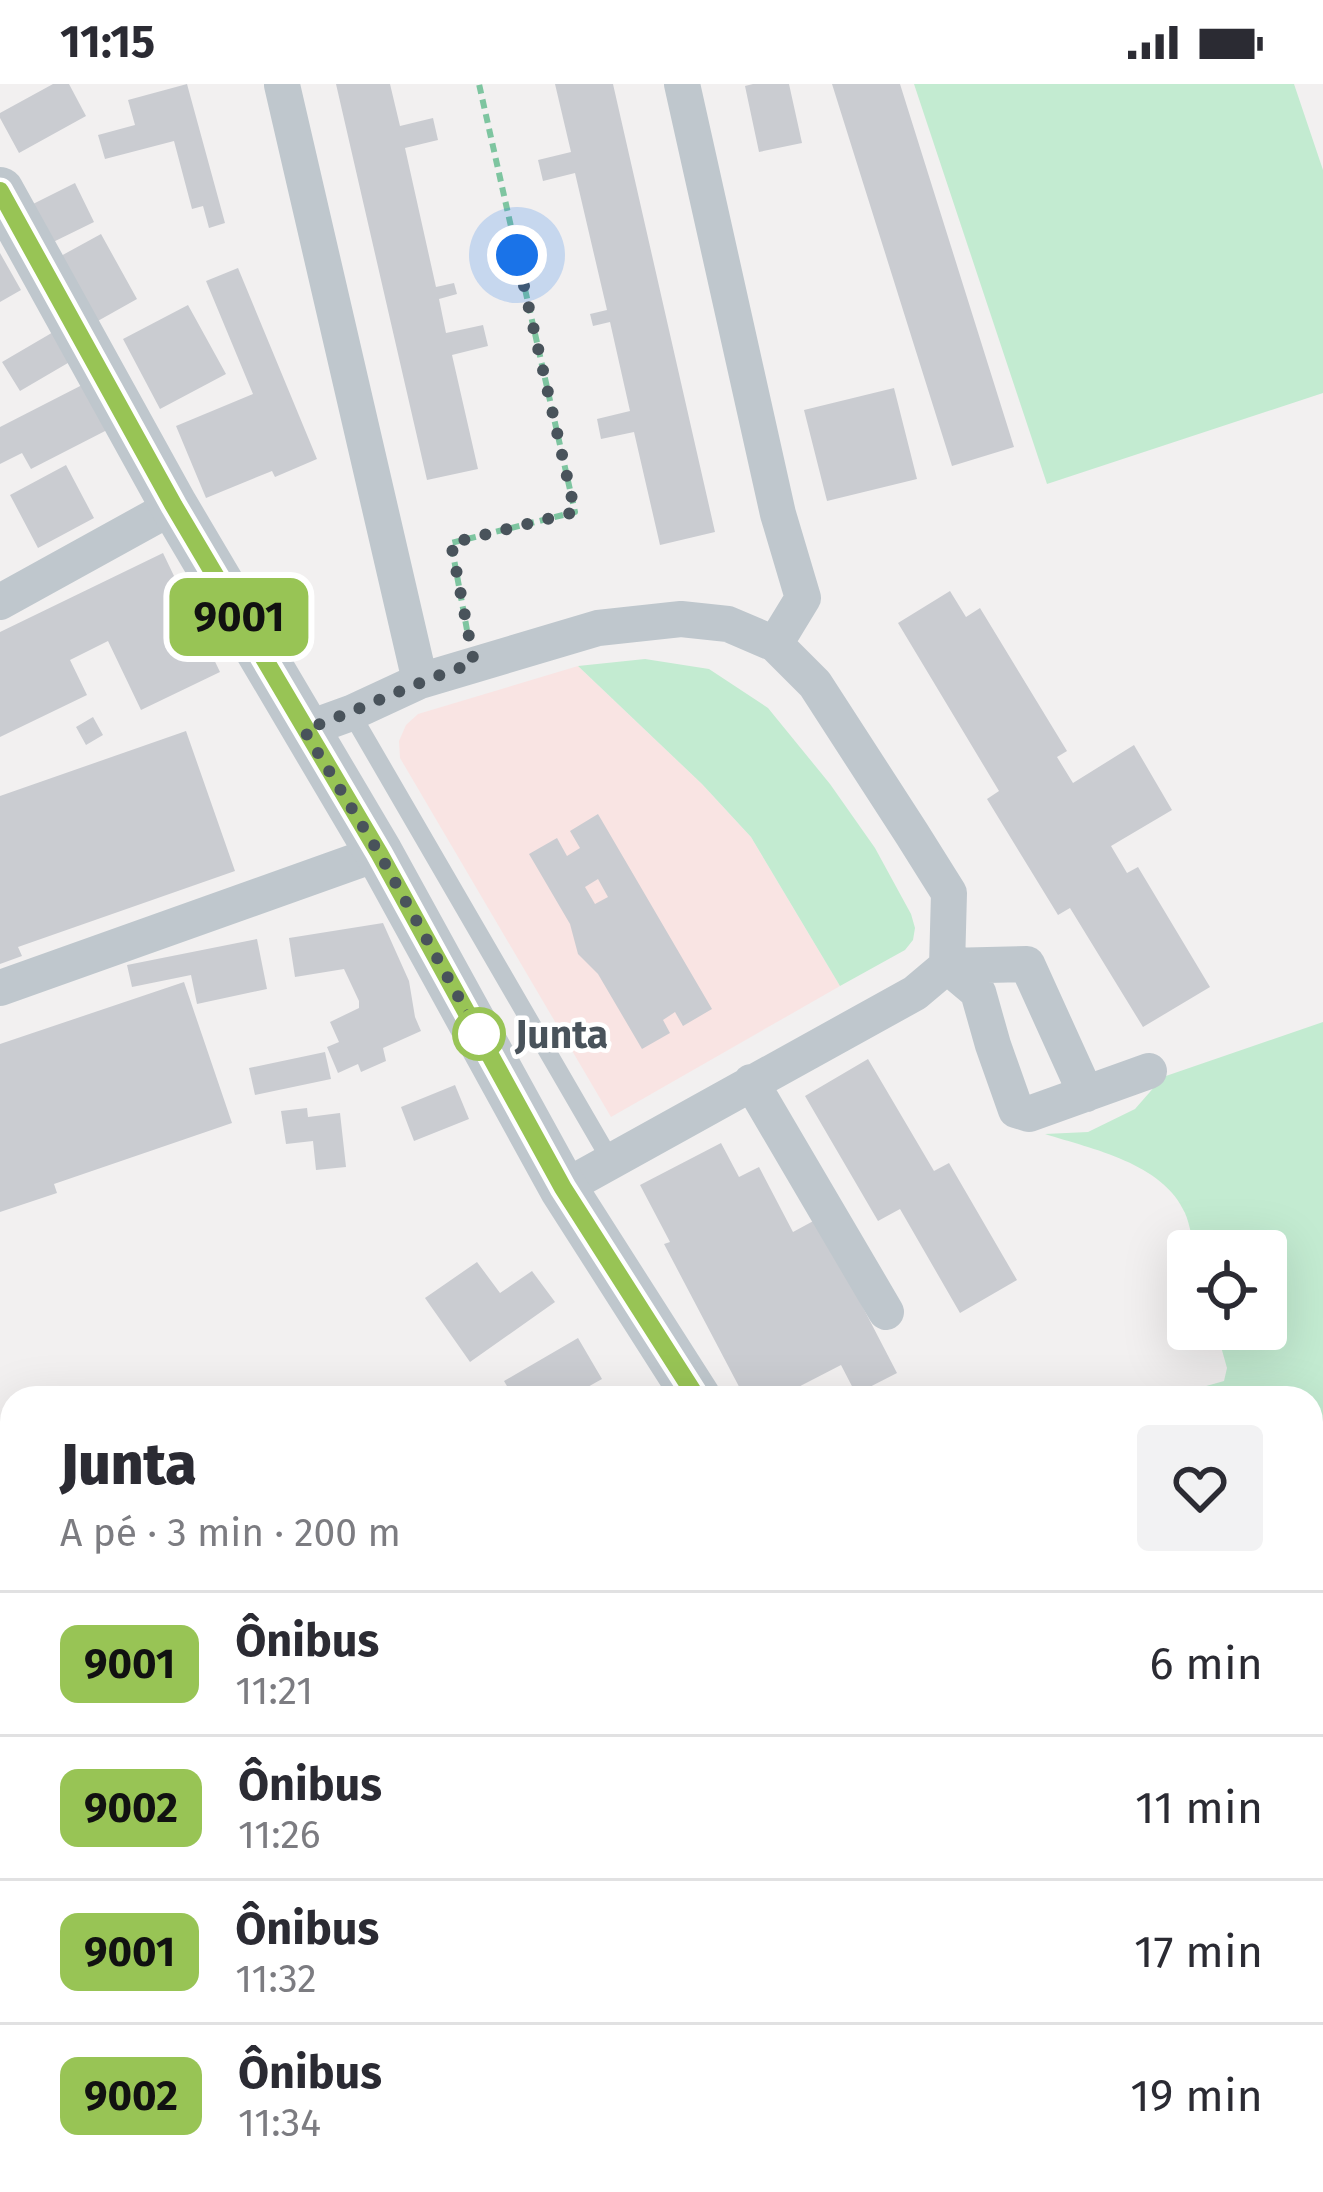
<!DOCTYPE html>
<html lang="pt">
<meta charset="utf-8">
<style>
body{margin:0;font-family:"Fira Sans",sans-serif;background:#f2f2f3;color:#2b2b33;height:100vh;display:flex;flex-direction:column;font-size:45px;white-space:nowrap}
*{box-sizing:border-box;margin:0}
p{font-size:39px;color:#7c7c81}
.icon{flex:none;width:66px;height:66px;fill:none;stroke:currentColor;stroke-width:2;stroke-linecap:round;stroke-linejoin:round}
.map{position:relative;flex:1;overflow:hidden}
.details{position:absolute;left:0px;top:1302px;width:1323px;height:807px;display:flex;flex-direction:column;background:#fff;border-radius:36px 36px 0 0;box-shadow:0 12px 48px #0002}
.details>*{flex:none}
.badge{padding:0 24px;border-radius:18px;font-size:42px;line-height:78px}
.fabs{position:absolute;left:1167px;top:1146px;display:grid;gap:24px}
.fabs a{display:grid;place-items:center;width:120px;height:120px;border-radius:12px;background:#fff;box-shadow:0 12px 48px #0002;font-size:60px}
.you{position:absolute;width:60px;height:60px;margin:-30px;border:9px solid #fff;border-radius:50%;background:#1a73e8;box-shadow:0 0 0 18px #1a73e833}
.map>.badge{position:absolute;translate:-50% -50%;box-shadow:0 0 0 6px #fff}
.round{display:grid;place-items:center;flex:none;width:126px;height:126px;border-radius:12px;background:#f2f2f3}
.head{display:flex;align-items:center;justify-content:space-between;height:204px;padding:0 60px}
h1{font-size:57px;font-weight:800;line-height:90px}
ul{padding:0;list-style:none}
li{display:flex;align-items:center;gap:36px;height:144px;padding:0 60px;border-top:3px solid #e1e1e2}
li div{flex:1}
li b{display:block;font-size:45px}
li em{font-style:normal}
li .badge{min-width:132px;font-weight:700;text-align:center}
.status{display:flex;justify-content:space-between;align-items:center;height:84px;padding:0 60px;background:#fff;direction:ltr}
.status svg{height:33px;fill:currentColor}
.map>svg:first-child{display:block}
</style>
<div class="status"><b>11:15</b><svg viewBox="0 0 49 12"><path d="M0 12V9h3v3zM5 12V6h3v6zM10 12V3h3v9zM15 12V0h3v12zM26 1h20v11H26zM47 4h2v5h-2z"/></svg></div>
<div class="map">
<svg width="1323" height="2108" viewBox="0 0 1323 2108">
<rect width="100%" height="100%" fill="#f2f0f0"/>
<path fill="#f9e4e3" d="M578 582 702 700 751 753 840 902 611 1033 400 674 399 657 406 641 418 630Z"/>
<path fill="#c3ebd1" d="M914 0H1294L1323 86V309L1047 400Z
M645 575 709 585 768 624 830 700 875 764 911 830 915 844 913 856 905 866 840 902 751 753 702 700 578 582Z
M1323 938V1620L1311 1623V1314H1175L1178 1310 1224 1297 1227 1284 1216 1245H1266V1167H1195C1192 1155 1190 1141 1185 1129 1163 1079 1092 1065 1045 1050L1088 1048 1135 1025 1163 993Z"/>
<path fill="#caccd1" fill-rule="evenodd" d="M53 0H69L86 32 19 69 0 34V29Z
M187 0 225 139 209 144 203 122 192 125 174 57 105 75 98 51 135 41 128 16Z
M336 0H390L400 42 433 34 438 56 405 64 436 203 454 199 457 210 439 215 446 249 483 241 488 262 452 271 478 385 427 396Z
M555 0H613L715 448 660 461 634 348 601 355 597 335 630 327 610 238 593 242 590 230 607 226 575 89 543 97 538 76 571 68Z
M753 0H789L802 59 759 68 745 2Z
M832 0H900L1014 363 952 382Z
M75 99 94 138 43 163 23 125Z
M101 150 137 215 96 238 59 173Z
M0 169 21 206 0 218Z
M238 184 317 375 275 393 272 387 206 414 176 342 253 310 206 197Z
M188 221 226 290 160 325 123 255Z
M55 247 73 276 20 307 2 278Z
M86 299 109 345 31 385 22 369 0 380V343Z
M894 304 917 395 827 417 804 326Z
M66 381 94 434 38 464 10 411Z
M163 469 220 588 141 626 108 557 70 576 87 611 0 653V548Z
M950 507 966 533 980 524 1067 667 1057 673 1073 699 1134 661 1172 726 1111 762 1127 789 1138 783 1210 903 1143 943 1070 824 1058 831 987 715 999 707 898 539Z
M93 633 103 651 86 661 76 643Z
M186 647 235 787 18 863 22 872 0 880V712Z
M598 730 712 925 683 942 675 928 663 936 670 949 642 965 598 890 578 870 570 840 529 770 557 754 567 772 580 764 570 747ZM598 795 608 813 595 820 585 803Z
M383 839 409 897 415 933 421 947 383 964 386 977 361 988 358 980 338 989 327 963 339 958 330 938 359 924V917L344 885 295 893 289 854Z
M257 855 267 905 197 920 191 891 132 903 127 881Z
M184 898 232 1039 54 1100 57 1109 0 1128V960Z
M325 968 331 995 255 1011 249 984Z
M868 975 934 1087 949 1079 1017 1196 960 1229 900 1125 878 1137 805 1012Z
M455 1001 469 1035 414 1057 401 1023Z
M307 1024 308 1033 340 1029 346 1083 316 1086 313 1057 286 1060 281 1027Z
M721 1059 739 1093 759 1083 793 1148 817 1135 897 1289 856 1310 841 1281 777 1314H745L664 1160 670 1158 640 1101Z
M477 1178 500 1209 532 1187 555 1218 470 1278 425 1214Z
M578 1254 602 1295 568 1314H514L504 1297Z
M1323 1795V1818L1311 1825V1802Z
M1323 1823V1948L1318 1950 1311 1935V1829Z
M12 2074V2097H19L9 2106 0 2097V2085Z
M51 2097H115L104 2108H40Z
M203 2097H387L378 2108H193Z
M712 2097H800V2108H715Z
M832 2097H983L955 2108H837Z
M1046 2097H1130L1132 2108H1048Z"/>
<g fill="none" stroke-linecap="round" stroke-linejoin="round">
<path stroke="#7ec5a0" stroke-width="6" stroke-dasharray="9 6" stroke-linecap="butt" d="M467 546 451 459 575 428 479 0"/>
<path stroke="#bfc7cd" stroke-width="18" d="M351 629 611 1077"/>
<path stroke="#bfc7cd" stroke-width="36" d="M682 0 778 430 803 514 775 560
M282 1 420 597
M0 518 174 422
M304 646 351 629 420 597 598 544 681 535 728 540 775 560 815 600 912 750 949 809 947 882
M947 882 978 908 993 961 1016 1026 1029 1030 1149 987
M947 882 1027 880 1086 1010
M0 904 379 769
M751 998 886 1228
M563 1104 915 909 947 882
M1311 1651 1323 1647
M1192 2097 1194 2108
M813 2108 818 2097"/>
<path stroke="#bfc7cd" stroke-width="48" d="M0 107 174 422 379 769 563 1104 697 1314
M1311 2053 1323 2063
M133 2108 143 2097"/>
</g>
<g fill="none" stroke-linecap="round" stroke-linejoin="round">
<defs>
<path id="line" d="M0 107 174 422 379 769 563 1104 697 1314"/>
</defs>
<use href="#line" stroke="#fff" stroke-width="27"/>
<use href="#line" stroke="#98c455" stroke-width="18"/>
<path stroke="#49535b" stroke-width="12" stroke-dasharray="0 21.6" d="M479 950 379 769 304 646C362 625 416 598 474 579L451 459 575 428 517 171"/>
</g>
<circle fill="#fff" stroke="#98c455" stroke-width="6" cx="479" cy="950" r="24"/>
<g text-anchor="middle" stroke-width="9" stroke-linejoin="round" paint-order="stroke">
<g font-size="39" font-weight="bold" fill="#49535b" stroke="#fff" text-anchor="start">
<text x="515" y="964">Junta</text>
</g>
</g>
</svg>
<div class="fabs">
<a><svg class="icon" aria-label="locate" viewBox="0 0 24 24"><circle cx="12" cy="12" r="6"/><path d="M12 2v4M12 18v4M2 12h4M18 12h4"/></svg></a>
</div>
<div class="you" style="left:517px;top:171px"></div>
<b class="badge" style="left:239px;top:533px;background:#98c455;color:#111">9001</b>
<section class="details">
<div class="head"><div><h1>Junta</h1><p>A pé · 3 min · 200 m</p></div><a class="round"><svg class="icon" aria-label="heart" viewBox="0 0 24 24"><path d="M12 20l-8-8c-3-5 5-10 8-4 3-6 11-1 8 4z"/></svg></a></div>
<ul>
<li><span class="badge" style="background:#98c455;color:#111">9001</span><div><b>Ônibus</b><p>11:21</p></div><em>6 min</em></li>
<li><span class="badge" style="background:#98c455;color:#111">9002</span><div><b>Ônibus</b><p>11:26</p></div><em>11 min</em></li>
<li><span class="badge" style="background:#98c455;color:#111">9001</span><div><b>Ônibus</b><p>11:32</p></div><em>17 min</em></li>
<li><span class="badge" style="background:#98c455;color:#111">9002</span><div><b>Ônibus</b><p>11:34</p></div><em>19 min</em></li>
</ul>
</section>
</div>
